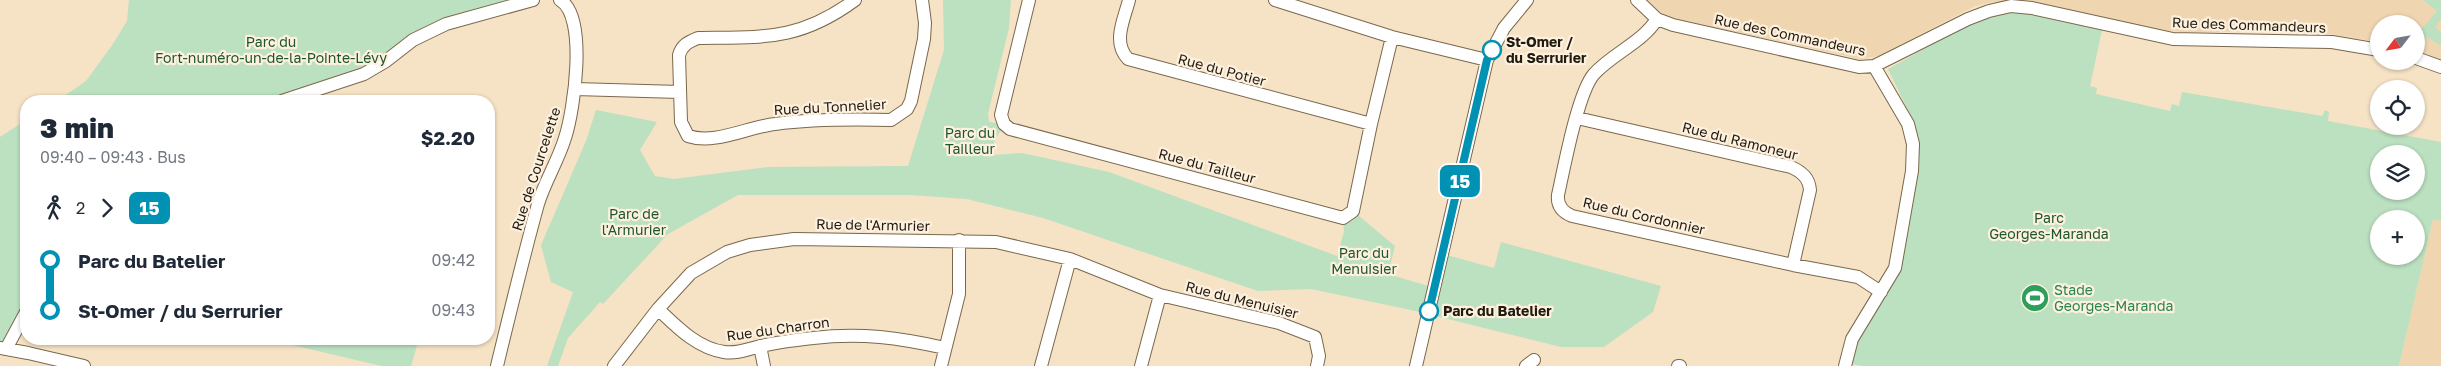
<!DOCTYPE html>
<meta charset="utf-8">
<style>
body{margin:0;font-family:"Golos Text",sans-serif;background:#f2f2f3;color:#1f2937;height:100vh;display:flex;flex-direction:column;font-size:19px;white-space:nowrap}
*{box-sizing:border-box;margin:0}
p{font-size:16px;color:#747a83}
.icon{flex:none;width:28px;height:28px;fill:none;stroke:currentColor;stroke-width:2;stroke-linecap:round;stroke-linejoin:round}
.map{position:relative;flex:1;overflow:hidden}
.panel{position:absolute;left:20px;top:95px;width:475px;height:250px;display:flex;flex-direction:column;background:#fff;border-radius:20px;box-shadow:0 1px 4px #0004}
.panel>*{flex:none}
.badge{padding:0 10px;border-radius:8px;font-size:18px;line-height:32px}
.needle{width:32px;rotate:239deg}
.buttons{position:absolute;left:2370px;top:15px;display:grid;gap:10px}
.buttons a{display:grid;place-items:center;width:55px;height:55px;border-radius:50%;background:#fff;box-shadow:0 1px 4px #0004;font-size:25px}
.map>.badge{position:absolute;translate:-50% -50%;box-shadow:0 0 0 2px #fff}
.legs{display:flex;align-items:center;gap:8px;height:55px;padding:0 20px;font-size:16px}
.legs p{margin-inline-start:auto}
.overview{display:flex;align-items:center;justify-content:space-between;height:85px;padding:0 20px}
h1{font-size:28px;font-weight:800;line-height:38px}
ul{padding:0 20px;list-style:none}
li{display:flex;align-items:center;gap:18px;height:50px;font-size:19px}
li i{display:grid;place-items:center;width:8px;height:100%;margin:0 6px;background:currentColor}
li i::after{content:'';width:12px;height:12px;margin:-6px;border:4px solid;border-radius:50%;background:#fff}
li p{margin-inline-start:auto}
li:first-child i{background:linear-gradient(#0000 50%,currentColor 0)}
li:last-child i{background:linear-gradient(currentColor 50%,#0000 0)}
.map>svg:first-child{display:block}
</style>
<div class="map">
<svg width="2441" height="366" viewBox="0 0 2441 366">
<rect width="100%" height="100%" fill="#f6e2c4"/>
<path fill="#efd6b1" d="M1646 0H2441V60L2416 52V24H2379V42L2322 33 2249 31 2191 33 2155 29 2023 1 1992 2 1975 6 1879 56 1860 59 1672 18 1656 10Z
M2433 218 2441 221V366H2399Z"/>
<path fill="#bbe1c0" fill-rule="evenodd" d="M129 0H533L446 24 386 61 298 101H57L86 81 113 44 127 21Z
M943 0H1011L1009 28 988 114 989 122 1004 124 992 146 993 155 1022 153 1109 172 1337 256 1344 232 1343 218 1353 211 1395 246 1388 274 1435 288 1443 254 1494 268 1501 242 1661 286 1653 312 1604 347H1561L1411 310 1311 289 1258 291 1043 218 967 199 910 195H738L668 234 603 304 600 302 568 338 558 366H547L573 292 551 282 541 245 586 141 596 110 657 122 640 150 655 176 674 179 767 167 908 166 944 50Z
M2423 0H2441V19L2435 27 2441 32V46L2427 37 2419 46 2416 44V36L2437 11Z
M2009 13 2031 14 2102 30 2090 86 2097 88 2096 94 2170 111 2172 104 2179 106 2182 92 2322 116 2325 110 2329 112 2328 121 2441 142V221L2433 219 2399 366H1862L1847 363 1898 270 1919 163 1912 119 1888 69C1926 49 1966 20 2009 13ZM2379 154H2416V191H2379ZM2379 219H2416V256H2379Z
M26 120V312L0 348V137Z
M266 339H419L411 366H382Z"/>
<g fill="none" stroke-linecap="round" stroke-linejoin="round">
<defs>
<path id="minor" d="M855 0C799 41 764 37 698 38 688 42 682 45 679 55L681 122 688 136C715 145 747 127 775 124 813 119 852 119 891 120L907 109 911 101 924 39 925 23 922 0
M1029 0 1001 115 1004 124 1010 129 1343 218 1353 211 1371 124 1392 37
M1129 0C1124 20 1112 42 1128 59L1371 124
M1275 0 1392 37 1487 60
M1637 0 1657 19 1673 25 1859 67 1874 66 1968 19 1989 11 2011 6 2032 8 2173 39 2332 42 2379 50
M1657 19C1642 43 1613 53 1594 74 1578 92 1564 168 1558 195 1557 205 1562 212 1572 216L1793 265 1858 277 1881 292
M2416 58 2441 67
M575 89 680 92
M282 101 364 74 386 61 413 40 446 24 533 0
M1577 118 1791 167C1802 172 1809 178 1810 190L1793 265
M658 309C677 327 697 348 724 352 737 354 748 349 761 346 778 342 796 340 813 338 861 332 900 338 945 348
M760 346 764 366
M0 348 28 353 84 366
M6 349 26 312
M497 366C510 312 523 258 538 204 545 181 558 161 565 138 574 111 588 16 560 0
M614 366 658 309 691 273 727 252 750 245 794 239 996 242 1070 259 1160 295 1279 323 1315 337 1319 356 1317 366
M941 366 959 294V240
M1041 366 1070 259
M1141 366 1160 295
M1416 366 1487 60 1504 28 1527 0
M1526 366 1534 360
M1678 366H1680
M1845 366 1852 339 1895 268 1912 171 1913 144 1908 124 1874 66"/>
</defs>
<use href="#minor" stroke="#7a684d" stroke-width="14"/>
<use href="#minor" stroke="#fff" stroke-width="12"/>
</g>
<g fill="none" stroke-linecap="round" stroke-linejoin="round">
<defs>
<path id="line-1" d="M1429 311 1487 60 1492 50"/>
</defs>
<use href="#line-1" stroke="#fff" stroke-width="11"/>
<use href="#line-1" stroke="#0091b3" stroke-width="8"/>
</g>
<defs>
<symbol id="stadium-disc" viewBox="-11 -11 22 22"><circle r="9.5" fill="#2e9e5b" stroke="#fdf0de"/><path d="M0-5a6.5 5 0 1 0 0 10a6.5 5 0 1 0 0-10ZM-3.5-1.8h7v3.6h-7Z" fill="#fff"/></symbol>
</defs>
<g fill-rule="evenodd">
<use href="#stadium-disc" x="2019" y="282" width="32" height="32"/>
</g>
<g fill="#fff" stroke="#0091b3" stroke-width="2.5">
<circle cx="1492" cy="50" r="9"/>
<circle cx="1429" cy="311" r="9"/>
</g>
<g text-anchor="middle" stroke-width="4.5" stroke-linejoin="round" paint-order="stroke">
<g font-size="14" fill="#211a0f" stroke="#fdf0de">
<text transform="translate(2249 25) rotate(2)" y="5">Rue des Commandeurs</text>
<text transform="translate(1790 35) rotate(12)" y="5">Rue des Commandeurs</text>
<text transform="translate(1222 70) rotate(15)" y="5">Rue du Potier</text>
<text transform="translate(830 107) rotate(-3)" y="5">Rue du Tonnelier</text>
<text transform="translate(1740 141) rotate(14)" y="5">Rue du Ramoneur</text>
<text transform="translate(1207 166) rotate(15)" y="5">Rue du Tailleur</text>
<text transform="translate(536 169) rotate(-72)" y="5">Rue de Courcelette</text>
<text transform="translate(1644 216) rotate(13)" y="5">Rue du Cordonnier</text>
<text transform="translate(873 225) rotate(1)" y="5">Rue de l'Armurier</text>
<text transform="translate(1242 300) rotate(14)" y="5">Rue du Menuisier</text>
<text transform="translate(778 329) rotate(-8)" y="5">Rue du Charron</text>
</g>
<g font-size="14" fill="#1c562a" stroke="#fdf0de">
<text x="271" y="47">Parc du<tspan x="271" dy="16">Fort-numéro-un-de-la-Pointe-Lévy</tspan></text>
<text x="970" y="138">Parc du<tspan x="970" dy="16">Tailleur</tspan></text>
<text x="634" y="219">Parc de<tspan x="634" dy="16">l'Armurier</tspan></text>
<text x="2049" y="223">Parc<tspan x="2049" dy="16">Georges-Maranda</tspan></text>
<text x="1364" y="258">Parc du<tspan x="1364" dy="16">Menuisier</tspan></text>
</g>
<g font-size="14" font-weight="bold" fill="#211a0f" stroke="#fdf0de" text-anchor="start">
<text x="1506" y="47">St-Omer /<tspan x="1506" dy="16">du Serrurier</tspan></text>
<text x="1443" y="316">Parc du Batelier</text>
</g>
<g font-size="14" fill="#27864d" stroke="#fdf0de" text-anchor="start">
<text x="2054" y="295">Stade<tspan x="2054" dy="16">Georges-Maranda</tspan></text>
</g>
</g>
</svg>
<div class="buttons">
<a><svg class="needle" viewBox="-14 -14 28 28"><path d="M0-13l5 13h-10z" fill="#e53935"/><path d="M0 13l5-13h-10z" fill="#747a83"/></svg></a>
<a><svg class="icon" aria-label="locate" viewBox="0 0 24 24"><circle cx="12" cy="12" r="6"/><path d="M12 2v4M12 18v4M2 12h4M18 12h4"/></svg></a>
<a><svg class="icon" aria-label="layers" viewBox="0 0 24 24"><path d="M12 4l9 5-9 5-9-5zM3 14l9 5 9-5"/></svg></a>
<a>+</a>
</div>
<b class="badge" style="left:1460px;top:181px;background:#0091b3;color:#fff">15</b>
<section class="panel">
<div class="overview"><div><h1>3 min</h1><p>09:40 – 09:43 · Bus</p></div><b>$2.20</b></div>
<div class="legs"><svg class="icon" aria-label="walk" viewBox="0 0 24 24"><circle cx="13" cy="4" r="2"/><path d="M13 8l-2 6 4 7M11 14l-3 7M7 12l3-4h3l4 4"/></svg>2<svg class="icon" aria-label="forward" viewBox="0 0 24 24"><path d="M9 5l7 7-7 7"/></svg><b class="badge" style="background:#0091b3;color:#fff">15</b></div>
<ul>
<li><i style="color:#0091b3"></i><b>Parc du Batelier</b><p>09:42</p></li>
<li><i style="color:#0091b3"></i><b>St-Omer / du Serrurier</b><p>09:43</p></li>
</ul>
</section>
</div>
